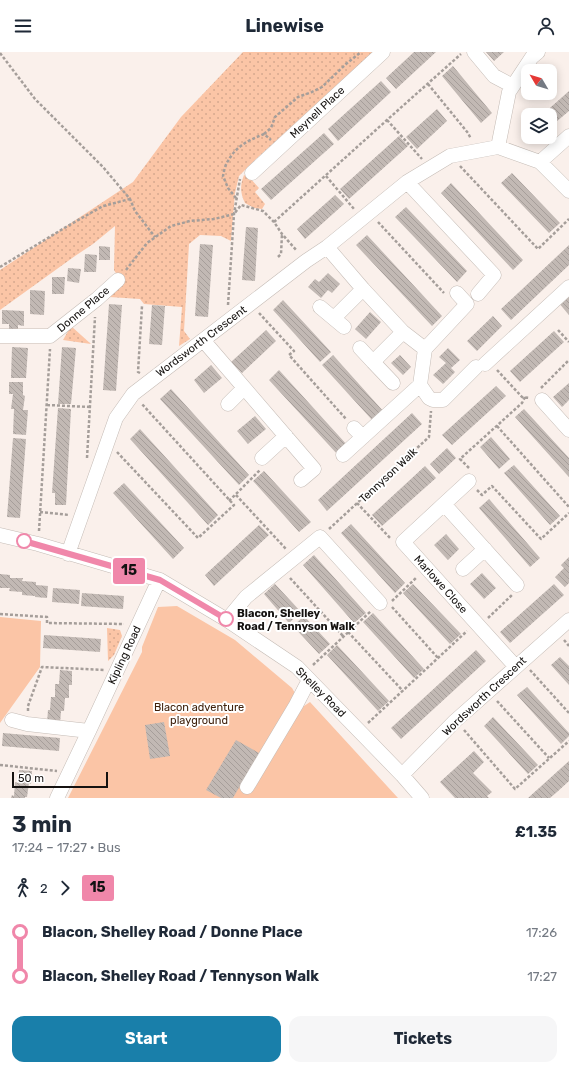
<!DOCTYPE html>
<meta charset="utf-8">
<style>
body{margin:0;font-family:Rubik,sans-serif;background:#f6f6f7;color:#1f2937;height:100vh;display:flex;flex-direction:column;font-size:15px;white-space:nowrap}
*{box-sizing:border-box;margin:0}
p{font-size:13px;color:#747a83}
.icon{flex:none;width:22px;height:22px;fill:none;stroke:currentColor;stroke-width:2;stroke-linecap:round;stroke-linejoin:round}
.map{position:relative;height:746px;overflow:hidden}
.panel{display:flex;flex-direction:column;background:#fff;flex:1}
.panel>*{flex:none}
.badge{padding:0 8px;border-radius:3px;font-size:14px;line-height:26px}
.needle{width:26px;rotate:308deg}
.fabs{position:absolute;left:521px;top:12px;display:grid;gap:8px}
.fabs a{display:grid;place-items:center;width:36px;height:36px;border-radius:8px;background:#fff;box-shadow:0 2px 10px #0003;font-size:20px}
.scale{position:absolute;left:12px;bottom:10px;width:96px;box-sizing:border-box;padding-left:4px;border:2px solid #151210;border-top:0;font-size:11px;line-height:14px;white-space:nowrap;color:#151210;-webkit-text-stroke:3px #fff;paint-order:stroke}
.map>.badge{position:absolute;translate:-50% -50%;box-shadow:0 0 0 2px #fff}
.legs{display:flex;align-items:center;gap:6px;height:44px;padding:0 12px;font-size:13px}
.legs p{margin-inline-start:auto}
.headline{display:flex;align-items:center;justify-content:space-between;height:68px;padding:0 12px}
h1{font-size:22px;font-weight:700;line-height:30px}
.cta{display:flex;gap:8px;margin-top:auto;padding:8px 12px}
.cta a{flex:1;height:46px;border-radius:12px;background:#197faa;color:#fff;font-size:16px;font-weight:700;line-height:46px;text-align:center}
.cta a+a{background:#f6f6f7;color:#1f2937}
ul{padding:0 12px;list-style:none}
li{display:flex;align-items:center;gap:14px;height:44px;font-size:15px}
li i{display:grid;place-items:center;width:6px;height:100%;margin:0 5px;background:currentColor}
li i::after{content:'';width:10px;height:10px;margin:-5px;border:3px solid;border-radius:50%;background:#fff}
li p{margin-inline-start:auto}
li:first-child i{background:linear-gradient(#0000 50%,currentColor 0)}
li:last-child i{background:linear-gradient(currentColor 50%,#0000 0)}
header{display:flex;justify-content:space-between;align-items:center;height:52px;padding:0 12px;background:#fff;font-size:18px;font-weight:700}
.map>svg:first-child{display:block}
</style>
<header><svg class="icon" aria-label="menu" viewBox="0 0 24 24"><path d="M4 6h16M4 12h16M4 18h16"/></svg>Linewise<svg class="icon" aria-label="person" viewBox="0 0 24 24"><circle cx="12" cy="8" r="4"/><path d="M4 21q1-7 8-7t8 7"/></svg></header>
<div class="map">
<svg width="569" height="746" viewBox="0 0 569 746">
<defs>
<pattern id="grass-dots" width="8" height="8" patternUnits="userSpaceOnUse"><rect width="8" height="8" fill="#fbc5a6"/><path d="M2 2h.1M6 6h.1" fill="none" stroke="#d6a88e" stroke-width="1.8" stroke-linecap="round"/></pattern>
<pattern id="building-back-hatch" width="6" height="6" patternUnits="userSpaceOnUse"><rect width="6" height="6" fill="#c2b9b4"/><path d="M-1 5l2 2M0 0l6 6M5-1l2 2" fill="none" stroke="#a69e9a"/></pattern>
</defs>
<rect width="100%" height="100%" fill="#faf0eb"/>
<path fill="url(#grass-dots)" d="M243 0H374L257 106 239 124 235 141 231 189 221 184 200 183 189 192 184 279 190 287 179 294 182 255 144 252 140 247 109 245 122 231 114 218 115 174 93 192 75 204 0 258V218L133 130 181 65Z
M244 123 250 126 259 136 255 140 265 152 262 157 254 156 245 151C240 141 240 133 244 123Z
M71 274 91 292 63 288Z
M107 576 120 578 122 584 114 603 108 609Z"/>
<path fill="#fbc5a6" d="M177 554 235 588 292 636 296 643 304 654 310 650 398 746H68L142 600V595L158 555Z
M0 565 41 569 40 615 0 671Z"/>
<path fill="url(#building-back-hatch)" d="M414 0H436L396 37 386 26Z
M486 0H504L494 9Z
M453 14 492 61 481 71 442 24Z
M381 29 391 40 338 89 328 77Z
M569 39V59L550 75V63H542Z
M437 57 447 69 417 97 406 85Z
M324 81 334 92 271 148 261 137Z
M399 84 408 94 349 147 340 137Z
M512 121 560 171 549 181 501 131Z
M451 131 523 208 513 218 441 141Z
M335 143 344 152 305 187 297 177Z
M406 155 467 219 457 230 395 165Z
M246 175 258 176 255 229 242 228Z
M367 183 442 264 432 274 356 193Z
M200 192 213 193 208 265 195 264Z
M569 193V213L511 268 501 257Z
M99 194 110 195V208H99Z
M85 202 97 203 96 220H84Z
M68 216 81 217 79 231 67 229Z
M328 221 340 232 332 241 328 238 321 246 308 235 315 227 319 230Z
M52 225H65L64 242H52Z
M30 238 45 239 44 263 30 262Z
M569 241V263L558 250Z
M283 248 331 300 320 310 273 258Z
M109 252 122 253 116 339 103 338Z
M152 253 165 254 162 293 149 292Z
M2 258 24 259V274L18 273V277H9V272H2Z
M370 260 381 270 366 287 355 277Z
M493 264 502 274 477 299 467 289Z
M266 278 276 289 242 321 231 310Z
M554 279 564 290 520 330 510 319Z
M12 295 28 296 26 326H11Z
M62 295 76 296 71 352H58Z
M448 296 460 308 451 316 455 320 443 332 433 323 446 311 439 305Z
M333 303 384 360 373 369 322 313Z
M400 303 411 315 403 323 391 311Z
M211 313 222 326 204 341 194 328Z
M279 318 348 394 338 403 269 328Z
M9 330H23V343L25 344 23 358H28L26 383 13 382 14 357H11L13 342H9Z
M569 331V348L562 355 553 345Z
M496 334 506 344 452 393 442 383Z
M171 337 249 423 239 433 160 347Z
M58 356 71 357 66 453H55V441H52Z
M524 357 569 406V425L515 365Z
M412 361 422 372 327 459 318 448Z
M255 364 266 377 248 392 237 379Z
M140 377 218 463 208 473 130 387Z
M491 385 510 407 499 417 480 395Z
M13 386 26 387 20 466 7 465Z
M447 396 456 406 439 422 430 412Z
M514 413 560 464 550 473 504 421Z
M425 414 436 426 382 474 372 463Z
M264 419 311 470 299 480 253 429Z
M124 431 184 496 173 507 113 441Z
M489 447 540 506 530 515 479 456Z
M351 472 405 531 395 541 341 481Z
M259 473 269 483 214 534 205 523Z
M446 482 459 497 448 508 434 493Z
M314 503 366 561 354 571 303 513Z
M569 505V531L565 535 555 525 564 516 561 513Z
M482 521 496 536 484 547 470 532Z
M0 522 10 523V526H23L22 529 36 530V533L48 534 47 546 35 545V544L22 543V540L9 539 10 536H0Z
M275 532 301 560 289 571 264 542Z
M413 532 461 582 450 592 403 541Z
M554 532 564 543 510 591 500 580Z
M53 536 80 538 79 552 52 550Z
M82 541 124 544 123 557 81 554Z
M373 561 424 617 414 626 363 570Z
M304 564 330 592 319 602 293 574Z
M44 583 101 587 100 600 43 596Z
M337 593 389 649 378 659 327 603Z
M476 598 486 609 401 687 391 676Z
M560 605 569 614V633L551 613Z
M60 618 72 619V633H69V646H65L64 659H61L60 672 47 671 48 658H50L51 645H55V632H59Z
M527 635 569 681V684L561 692 517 643Z
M493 665 538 713 528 722 484 674Z
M164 670 170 704 150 707 145 673Z
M3 681 60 686 59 699 2 694Z
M236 688 259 701 233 746H221L206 738Z
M474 699 484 710 473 721 492 740 487 744 489 746H455L440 730Z
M569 709V729L557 740 550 746H528Z
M19 718 32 719 31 732 29 731 27 745H25V746H11L12 743 14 744 15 730 18 731Z"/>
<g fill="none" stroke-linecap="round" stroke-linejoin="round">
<defs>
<path id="minor" d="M474 0 494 24 513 34
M498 95 509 40 532 5 538 0
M540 110 569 84
M252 121 383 0
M407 130 494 223 478 242
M327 195 363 237 403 280 425 297
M457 241 467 252 425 297 420 333 429 346 433 348H443L476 315
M320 255 344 275
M334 266 363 237
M0 284H50L97 247 118 228
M203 288 314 417 301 428
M360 296 373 310
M485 312 569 235
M393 331 373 310 403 280
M542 348 569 378
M228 352 244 336
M354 376 363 385
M343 403 420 333
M262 406 286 384
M444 452 469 429
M0 483 38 492 160 528 227 568 297 615 402 723 422 746
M68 502 116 366 133 342 306 209 327 195 407 130 450 104 498 95 540 110 569 139
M463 517 485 497
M227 568 246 545 320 485 380 551
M516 615 403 490 444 452 517 533
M12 668 27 672 89 679 159 528
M402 723 455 669 569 568
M247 735 296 653 309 628
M57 746 89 679"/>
</defs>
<use href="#minor" stroke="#c5bcb6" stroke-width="15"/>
<path stroke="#a59e9a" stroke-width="2.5" stroke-dasharray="3 2" stroke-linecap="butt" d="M0 1 35 47 103 115 130 147 135 159 155 185
M428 32 468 81 471 87
M387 68 422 107
M264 82 271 76 275 65 298 45 312 40 322 35 346 12 361 0
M460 114 538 197 569 167
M326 124 354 157
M236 146 228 136 223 124C224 119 225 113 228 109 236 94 249 88 264 82L271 88
M274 170 387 68 461 2
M378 170 444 241
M278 205 281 202 282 182
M0 215 66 175 103 154 130 147
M126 218 147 191 171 174 190 169 214 167 234 162 241 153 263 159 274 170 282 182 297 199
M228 253 234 162 240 127
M259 261 294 299 289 303 346 367
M558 278 569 290
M497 318 522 345 530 346
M140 321 138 320 142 254
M541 336 569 308
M47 353 90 355
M497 374 569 455
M117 400 198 486 234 453 141 351
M87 406 95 265
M469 416 460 407 522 351 525 345
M477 438 482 443 492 434 541 487 569 461
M236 443 286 497
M229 449 260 418
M357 451 391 487
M40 460 69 463
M329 477 429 385 431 359
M39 479 50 297
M290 526 344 585
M392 549 417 525
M392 555 438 606
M0 562 47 565V571L124 572
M488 566 512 543
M348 580 403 639
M564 588 569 594
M313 613 371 559
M530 618 569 661
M497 649 549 706
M28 659V654L42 615 105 618
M368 671 467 579
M464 678 515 737 569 689
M0 713 57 719"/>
<use href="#minor" stroke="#fff" stroke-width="14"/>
</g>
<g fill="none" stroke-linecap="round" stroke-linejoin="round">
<defs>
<path id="line-1" d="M24 489 160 528 226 567"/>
</defs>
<use href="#line-1" stroke="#fff" stroke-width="9"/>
<use href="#line-1" stroke="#f087aa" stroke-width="6"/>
</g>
<g fill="#fff" stroke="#f087aa" stroke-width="2">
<circle cx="24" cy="489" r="7"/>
<circle cx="226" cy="567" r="7"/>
</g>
<g text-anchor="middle" stroke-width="4" stroke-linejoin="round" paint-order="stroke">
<g font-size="11" fill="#151210" stroke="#fff">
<text transform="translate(317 60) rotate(-43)" y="4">Meynell Place</text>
<text transform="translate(83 257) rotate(-40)" y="4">Donne Place</text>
<text transform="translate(201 289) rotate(-37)" y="4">Wordsworth Crescent</text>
<text transform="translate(388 423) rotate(-43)" y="4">Tennyson Walk</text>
<text transform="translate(441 532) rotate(48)" y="4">Marlowe Close</text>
<text transform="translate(124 603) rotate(-65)" y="4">Kipling Road</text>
<text transform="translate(321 640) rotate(45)" y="4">Shelley Road</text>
<text transform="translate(484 644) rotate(-43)" y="4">Wordsworth Crescent</text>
</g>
<g font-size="11" font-weight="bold" fill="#151210" stroke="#fff" text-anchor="start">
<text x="237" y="565">Blacon, Shelley<tspan x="237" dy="13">Road / Tennyson Walk</tspan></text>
</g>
<g font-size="11" fill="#3f210c" stroke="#fff">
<text x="199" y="659">Blacon adventure<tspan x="199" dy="13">playground</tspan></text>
</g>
</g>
</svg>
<div class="fabs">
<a><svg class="needle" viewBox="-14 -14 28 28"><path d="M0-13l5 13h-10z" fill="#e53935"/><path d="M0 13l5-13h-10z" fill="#747a83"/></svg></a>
<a><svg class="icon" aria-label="layers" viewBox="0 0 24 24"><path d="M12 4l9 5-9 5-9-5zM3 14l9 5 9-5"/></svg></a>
</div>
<div class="scale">50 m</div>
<b class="badge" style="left:129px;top:519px;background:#f087aa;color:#111">15</b>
</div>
<section class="panel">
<div class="headline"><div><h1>3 min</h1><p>17:24 – 17:27 · Bus</p></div><b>£1.35</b></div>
<div class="legs"><svg class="icon" aria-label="walk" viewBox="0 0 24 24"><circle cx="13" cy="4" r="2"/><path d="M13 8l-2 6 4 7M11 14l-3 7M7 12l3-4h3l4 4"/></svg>2<svg class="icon" aria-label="forward" viewBox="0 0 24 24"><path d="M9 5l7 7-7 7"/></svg><b class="badge" style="background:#f087aa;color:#111">15</b></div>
<ul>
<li><i style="color:#f087aa"></i><b>Blacon, Shelley Road / Donne Place</b><p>17:26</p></li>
<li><i style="color:#f087aa"></i><b>Blacon, Shelley Road / Tennyson Walk</b><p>17:27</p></li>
</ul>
<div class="cta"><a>Start</a><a>Tickets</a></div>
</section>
